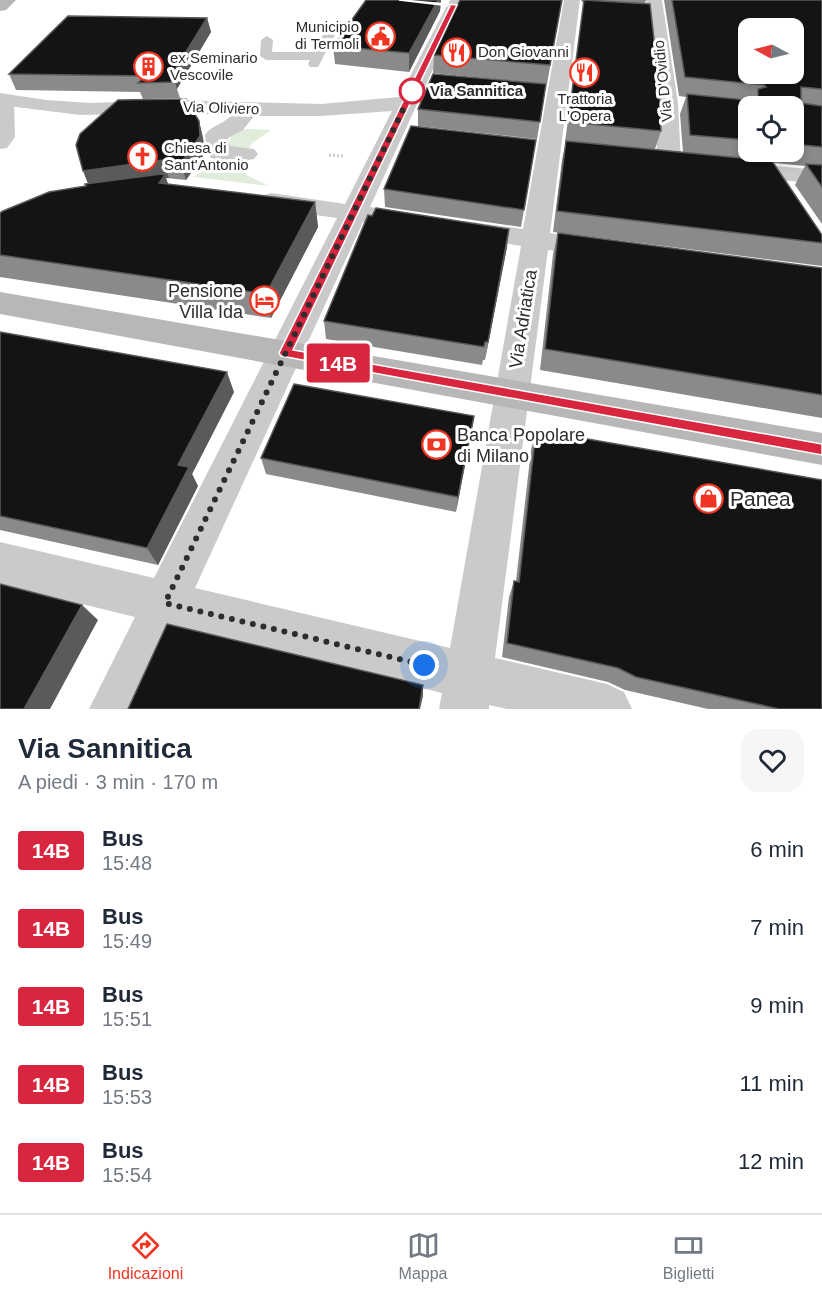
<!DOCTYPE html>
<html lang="it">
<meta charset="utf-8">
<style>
body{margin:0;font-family:Arial,sans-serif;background:#f6f6f7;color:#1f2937;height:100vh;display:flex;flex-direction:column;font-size:22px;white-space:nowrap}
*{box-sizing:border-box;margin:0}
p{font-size:20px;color:#747a83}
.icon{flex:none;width:33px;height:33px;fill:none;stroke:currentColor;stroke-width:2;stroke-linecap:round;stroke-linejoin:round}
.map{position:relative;height:709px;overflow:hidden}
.sheet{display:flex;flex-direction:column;background:#fff;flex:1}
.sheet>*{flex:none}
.badge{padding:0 12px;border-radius:4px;font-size:21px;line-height:39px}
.needle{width:39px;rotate:277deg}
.controls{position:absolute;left:738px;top:18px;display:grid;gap:12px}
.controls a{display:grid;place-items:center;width:66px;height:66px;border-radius:12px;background:#fff;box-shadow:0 3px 9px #0003;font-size:30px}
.you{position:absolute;width:30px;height:30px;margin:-15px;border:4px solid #fff;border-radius:50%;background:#1a73e8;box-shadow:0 0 0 9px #1a73e833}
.map>.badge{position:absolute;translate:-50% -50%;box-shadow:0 0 0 3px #fff}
.round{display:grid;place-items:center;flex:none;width:63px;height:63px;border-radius:18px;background:#f6f6f7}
.summary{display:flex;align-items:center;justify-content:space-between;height:102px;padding:0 18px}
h1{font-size:28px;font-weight:700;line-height:45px}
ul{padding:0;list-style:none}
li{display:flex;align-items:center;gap:18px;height:78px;padding:0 18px}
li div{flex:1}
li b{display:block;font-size:22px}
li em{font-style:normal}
li .badge{min-width:66px;font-weight:700;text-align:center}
.menu{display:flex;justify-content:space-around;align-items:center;height:84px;border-top:2px solid #e0e1e3;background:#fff;font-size:16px;color:#747a83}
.menu a{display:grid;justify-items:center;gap:3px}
.menu .selected{color:#f13523}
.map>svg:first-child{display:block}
</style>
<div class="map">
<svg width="822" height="709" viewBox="0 0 822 709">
<rect width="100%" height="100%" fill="#fff"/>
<path fill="#e1ecda" d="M248 129 271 130 251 144 249 149 228 148 232 132Z
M225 157 243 158 246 175 269 186 193 177Z"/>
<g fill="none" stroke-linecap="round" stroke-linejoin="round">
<path stroke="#cacaca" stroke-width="3" stroke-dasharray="2 2" stroke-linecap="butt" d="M329 155 343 156"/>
<path fill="#cacaca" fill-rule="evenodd" d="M331 28 337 31 318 67H310L308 64 310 60H266L260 56 261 40 267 36 273 40 272 52H314L325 31Z
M7 96 14 100 15 137 7 148 0 149V100Z"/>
<path fill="#cacaca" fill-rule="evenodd" d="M450 0H469L461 8 370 207 425 216 429 222 425 228 416 230 363 222 195 588 450 648 521 246 454 235 450 229 454 223 464 221 523 229 564 0H580L550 233 610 243 614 249 610 255 600 258 548 250 495 658 607 684 624 692 632 709H507L489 705V709H439L442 693 177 627 140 709H89L135 617 0 584V542L154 578 337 218 271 209 262 206 258 201 262 196 271 193 345 204 392 111 321 116H254L243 130 228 138 230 146 254 149 258 154 254 159C241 162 224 161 211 158L207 153 205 135C211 125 224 124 232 115L167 113 80 115 0 105V93L46 100 91 103 167 100 321 104 399 97Z
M646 0H662L678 103 681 163 678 168 669 170 660 168 657 163 656 103Z
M737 163 822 170V184L728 175 725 170 728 165Z"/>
<path fill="#b7b7b7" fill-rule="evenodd" d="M0 0H16L6 10 0 11Z
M0 292 822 433V465L0 314Z"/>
</g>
<path fill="#8a8a8a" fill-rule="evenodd" d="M438 0H441L440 11 409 72 335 64 333 46Z
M562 0 547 84 433 73 434 55Z
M581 0H646L645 3 661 131 655 149 683 152 680 114 686 97 679 96 664 0H822V224L795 185 805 166 774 163 822 235V266L553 232 562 160 566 142H565L584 2H582ZM748 106H794V152H748Z
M207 18 211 32 177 89 180 98 143 99 140 92 16 90 9 74Z
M546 84 537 139 418 126V109Z
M199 121 203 138 205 153 186 180 166 178 168 184 315 202 318 227 271 318 0 277V213L86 186Z
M536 140 521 227 385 207 384 189Z
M558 233 822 268V418L540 370 553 254Z
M507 247 485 360H483L482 365 326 339 324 321Z
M0 332 234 392 192 474 198 486 158 565 0 530Z
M474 416 471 433 456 512 266 474 261 458Z
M536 430 822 709H708L625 690 608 682 502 657 509 597 514 581H516L531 450Z"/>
<path fill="#5a5a5a" d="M438 0H441L440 11 409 72V53Z
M207 18 211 32 177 89 175 82 171 76Z
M199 121 203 138 205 153 186 180 181 163Z
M163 160 169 178H166L173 199 90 189 83 171Z
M315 202 318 227 271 318 266 294Z
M509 229 507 247 485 360 488 342Z
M227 372 234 392 192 474 198 486 158 565 147 548 178 465Z
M474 416 471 433 456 512 458 497Z
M82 605 98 620 50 709H24Z
M423 685V696L420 709H419Z"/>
<path fill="#141414" stroke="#5a5a5a" stroke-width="1.5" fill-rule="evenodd" d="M366 0H438L409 53 333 46Z
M460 0H562L550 65 434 55Z
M584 0 650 4 659 84 661 131 568 122Z
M672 0H822V89L801 87V103L822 106V147L794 144V106H748V140L690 135 687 94 756 101 758 99V89L766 87 764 85 685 77ZM748 28H794V74H748Z
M68 16 207 18 171 76 175 82 138 83 145 76 9 74Z
M433 74 546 84 540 122 418 109Z
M186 99 199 121 200 136 181 163 163 160 83 171 76 145 80 134 118 100Z
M411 126 536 140 524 210 384 189Z
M566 141 772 161 822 235V243L557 211Z
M806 164 822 165V187Z
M161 174 165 175 159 183 315 202 266 294 0 255V213L3 211 49 192 86 186 85 184Z
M376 208 509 229 488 342H485L484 347 324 321 368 215 372 216Z
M558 233 822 268V395L545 349Z
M0 332 227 372 178 465 189 467 147 548 0 516Z
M294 384 474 416 458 497 261 458Z
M536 430 822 480V709H779L636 677 618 668 507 643 514 581 519 582Z
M0 584 82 605 24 709H0Z
M167 624 423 685 419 709H128Z"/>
<path fill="#d7263d" stroke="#fff" stroke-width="1.5" d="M399 0H402L457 5 293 350 822 444V455L281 356 279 353 450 6Z"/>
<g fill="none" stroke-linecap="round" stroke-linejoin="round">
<path stroke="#2d2d2d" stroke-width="6" stroke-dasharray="0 10.8" d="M412 91 165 603 424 665"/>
</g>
<defs>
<symbol id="civic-ring" viewBox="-11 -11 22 22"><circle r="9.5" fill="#fff" stroke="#f13523" stroke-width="1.5"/><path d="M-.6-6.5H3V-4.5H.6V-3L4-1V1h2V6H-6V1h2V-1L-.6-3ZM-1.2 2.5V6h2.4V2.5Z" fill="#f13523"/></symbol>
<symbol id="restaurant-ring" viewBox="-11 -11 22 22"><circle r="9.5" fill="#fff" stroke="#f13523" stroke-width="1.5"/><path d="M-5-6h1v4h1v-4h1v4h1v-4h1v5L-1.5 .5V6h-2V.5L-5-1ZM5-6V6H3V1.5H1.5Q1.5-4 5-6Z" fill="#f13523"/></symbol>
<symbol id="building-ring" viewBox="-11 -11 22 22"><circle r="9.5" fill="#fff" stroke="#f13523" stroke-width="1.5"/><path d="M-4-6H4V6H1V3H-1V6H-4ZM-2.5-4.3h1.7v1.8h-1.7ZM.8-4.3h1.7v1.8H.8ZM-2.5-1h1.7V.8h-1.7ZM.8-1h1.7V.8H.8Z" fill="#f13523"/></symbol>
<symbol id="church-ring" viewBox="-11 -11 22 22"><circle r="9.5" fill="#fff" stroke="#f13523" stroke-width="1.5"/><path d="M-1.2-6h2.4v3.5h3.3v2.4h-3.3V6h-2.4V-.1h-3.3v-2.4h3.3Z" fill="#f13523"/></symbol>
<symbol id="hotel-ring" viewBox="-11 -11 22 22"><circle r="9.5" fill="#fff" stroke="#f13523" stroke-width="1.5"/><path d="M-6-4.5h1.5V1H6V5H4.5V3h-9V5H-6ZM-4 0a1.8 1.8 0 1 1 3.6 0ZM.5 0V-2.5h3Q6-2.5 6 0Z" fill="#f13523"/></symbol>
<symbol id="bank-ring" viewBox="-11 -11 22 22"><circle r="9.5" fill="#fff" stroke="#f13523" stroke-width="1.5"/><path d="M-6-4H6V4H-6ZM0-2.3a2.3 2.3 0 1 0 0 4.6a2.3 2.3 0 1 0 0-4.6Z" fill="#f13523"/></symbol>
<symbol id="shop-ring" viewBox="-11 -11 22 22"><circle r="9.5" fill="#fff" stroke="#f13523" stroke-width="1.5"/><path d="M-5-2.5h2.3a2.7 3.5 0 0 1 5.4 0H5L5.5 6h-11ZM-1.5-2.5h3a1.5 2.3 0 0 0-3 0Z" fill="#f13523"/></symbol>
</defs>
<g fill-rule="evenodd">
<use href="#civic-ring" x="364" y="20" width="33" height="33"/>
<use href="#restaurant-ring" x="440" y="36" width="33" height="33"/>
<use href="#building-ring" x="132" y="50" width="33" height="33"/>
<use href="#restaurant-ring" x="568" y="56" width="33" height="33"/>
<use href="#church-ring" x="126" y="140" width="33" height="33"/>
<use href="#hotel-ring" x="248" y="284" width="33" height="33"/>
<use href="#bank-ring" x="420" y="428" width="33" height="33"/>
<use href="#shop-ring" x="692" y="482" width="33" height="33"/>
</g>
<circle fill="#fff" stroke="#d7263d" stroke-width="3" cx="412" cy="91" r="12"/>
<g text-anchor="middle" stroke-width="6" stroke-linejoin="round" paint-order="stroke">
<g font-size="15" fill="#2d2d2d" stroke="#fff" text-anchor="start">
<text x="359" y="32" text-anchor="end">Municipio<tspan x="359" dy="17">di Termoli</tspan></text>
<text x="478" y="57">Don Giovanni</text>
<text x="170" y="63">ex Seminario<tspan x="170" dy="17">Vescovile</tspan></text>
<text x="585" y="104" text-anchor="middle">Trattoria<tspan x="585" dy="17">L'Opera</tspan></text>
<text x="164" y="153">Chiesa di<tspan x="164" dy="17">Sant'Antonio</tspan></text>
</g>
<g font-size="15" fill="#2d2d2d" stroke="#fff">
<text transform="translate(663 81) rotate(-96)" y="5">Via D'Ovidio</text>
<text transform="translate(221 108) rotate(2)" y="5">Via Oliviero</text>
</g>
<g font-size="15" font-weight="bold" fill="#2d2d2d" stroke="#fff" text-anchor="start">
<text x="430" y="96">Via Sannitica</text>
</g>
<g font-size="18" fill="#2d2d2d" stroke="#fff" text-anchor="end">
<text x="243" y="297">Pensione<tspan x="243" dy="21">Villa Ida</tspan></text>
<text x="457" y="441" text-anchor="start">Banca Popolare<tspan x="457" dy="21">di Milano</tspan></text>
</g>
<g font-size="18" fill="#2d2d2d" stroke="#fff">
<text transform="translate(523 319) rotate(-81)" y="6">Via Adriatica</text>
</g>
<g font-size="21" fill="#2d2d2d" stroke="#fff" text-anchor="start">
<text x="730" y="506">Panea</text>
</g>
</g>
</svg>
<div class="controls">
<a><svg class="needle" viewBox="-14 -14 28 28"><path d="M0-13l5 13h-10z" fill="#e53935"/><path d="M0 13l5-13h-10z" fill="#747a83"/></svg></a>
<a><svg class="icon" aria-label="locate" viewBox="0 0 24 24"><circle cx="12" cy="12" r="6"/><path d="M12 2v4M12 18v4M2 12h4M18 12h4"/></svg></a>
</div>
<div class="you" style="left:424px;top:665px"></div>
<b class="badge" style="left:338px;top:363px;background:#d7263d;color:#fff">14B</b>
</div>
<section class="sheet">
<div class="summary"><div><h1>Via Sannitica</h1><p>A piedi · 3 min · 170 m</p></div><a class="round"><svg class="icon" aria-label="heart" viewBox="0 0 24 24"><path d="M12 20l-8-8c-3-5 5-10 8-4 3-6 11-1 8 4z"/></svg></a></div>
<ul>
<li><span class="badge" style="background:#d7263d;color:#fff">14B</span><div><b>Bus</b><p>15:48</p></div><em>6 min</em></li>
<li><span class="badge" style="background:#d7263d;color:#fff">14B</span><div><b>Bus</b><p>15:49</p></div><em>7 min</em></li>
<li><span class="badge" style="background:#d7263d;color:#fff">14B</span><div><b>Bus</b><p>15:51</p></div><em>9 min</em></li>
<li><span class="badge" style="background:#d7263d;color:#fff">14B</span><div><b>Bus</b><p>15:53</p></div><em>11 min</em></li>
<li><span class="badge" style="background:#d7263d;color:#fff">14B</span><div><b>Bus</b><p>15:54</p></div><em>12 min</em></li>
</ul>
</section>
<nav class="menu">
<a class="selected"><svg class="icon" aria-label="directions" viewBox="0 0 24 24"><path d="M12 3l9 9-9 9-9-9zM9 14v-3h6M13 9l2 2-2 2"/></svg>Indicazioni</a>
<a><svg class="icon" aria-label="map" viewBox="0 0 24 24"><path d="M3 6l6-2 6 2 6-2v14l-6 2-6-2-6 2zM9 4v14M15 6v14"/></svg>Mappa</a>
<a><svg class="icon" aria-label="tickets" viewBox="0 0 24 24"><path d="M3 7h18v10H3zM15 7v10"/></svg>Biglietti</a>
</nav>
